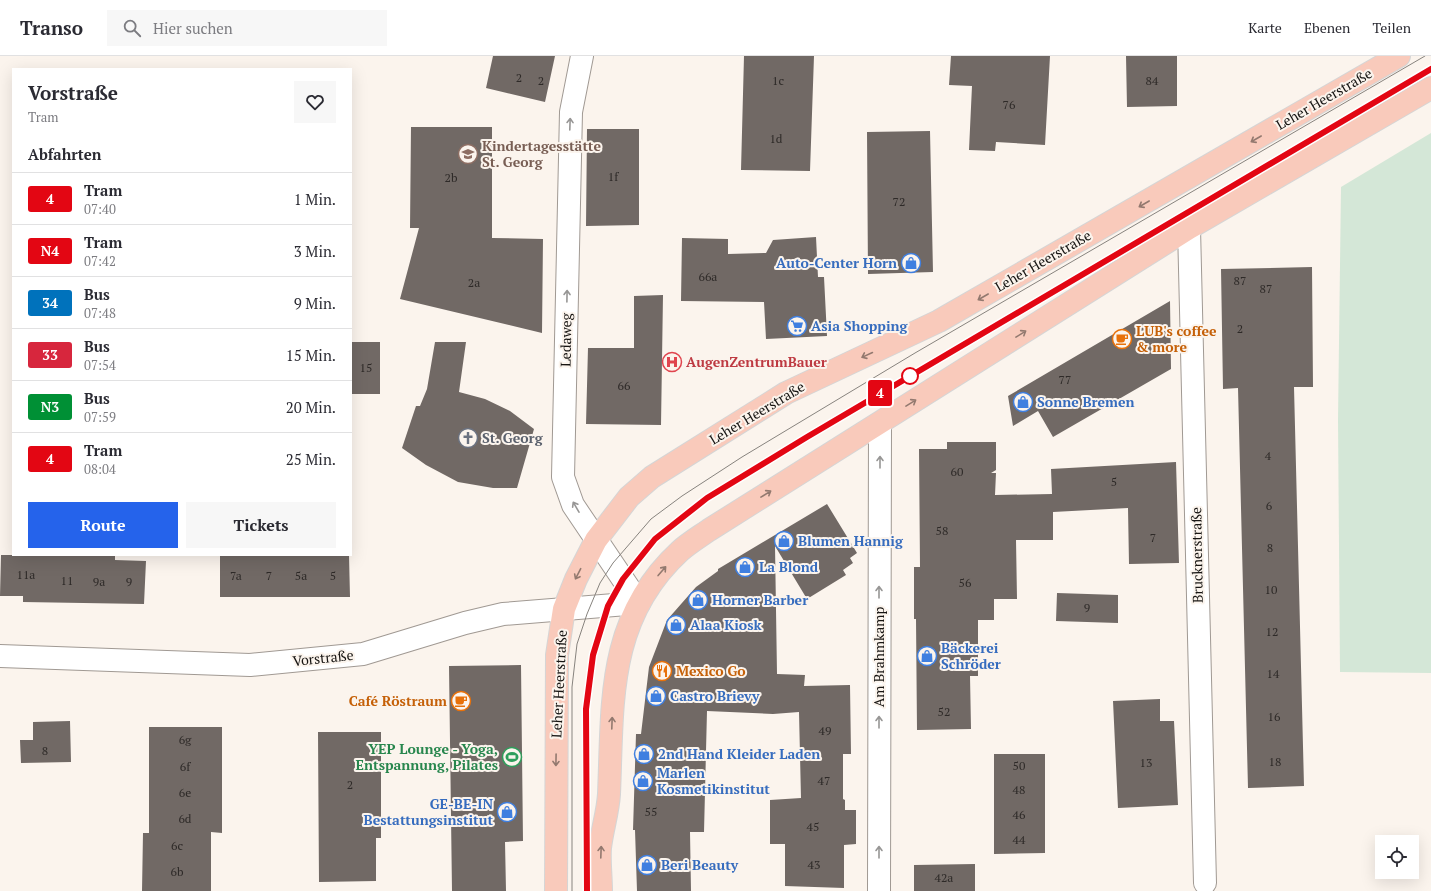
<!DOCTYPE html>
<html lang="de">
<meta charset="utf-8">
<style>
body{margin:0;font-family:"PT Serif",serif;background:#f7f7f7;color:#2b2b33;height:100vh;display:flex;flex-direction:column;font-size:15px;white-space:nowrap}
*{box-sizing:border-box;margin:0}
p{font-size:13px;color:#7c7c81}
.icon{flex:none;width:22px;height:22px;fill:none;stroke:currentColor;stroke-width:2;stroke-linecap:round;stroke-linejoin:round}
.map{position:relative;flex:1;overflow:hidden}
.drawer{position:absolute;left:12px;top:12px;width:340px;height:488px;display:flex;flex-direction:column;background:#fff;border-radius:0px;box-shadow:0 4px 16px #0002}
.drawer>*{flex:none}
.badge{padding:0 8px;border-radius:3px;font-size:14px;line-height:26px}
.buttons{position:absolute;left:1375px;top:779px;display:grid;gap:8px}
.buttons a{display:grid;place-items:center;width:44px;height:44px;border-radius:0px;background:#fff;box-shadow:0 4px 16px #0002;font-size:20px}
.map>.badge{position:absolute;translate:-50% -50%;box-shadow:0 0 0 2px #fff}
h2{padding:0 16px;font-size:15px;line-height:36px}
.round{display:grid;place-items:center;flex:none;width:42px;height:42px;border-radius:0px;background:#f7f7f7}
.summary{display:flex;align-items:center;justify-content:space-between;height:68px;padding:0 16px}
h1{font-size:19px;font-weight:800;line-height:30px}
.cta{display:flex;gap:8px;margin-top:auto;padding:8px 16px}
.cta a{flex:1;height:46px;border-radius:0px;background:#2563eb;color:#fff;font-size:16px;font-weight:800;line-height:46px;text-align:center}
.cta a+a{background:#f7f7f7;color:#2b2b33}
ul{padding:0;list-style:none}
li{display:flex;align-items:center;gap:12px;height:52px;padding:0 16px;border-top:1px solid #e1e1e2}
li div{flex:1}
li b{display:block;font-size:15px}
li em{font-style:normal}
li .badge{min-width:44px;font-weight:700;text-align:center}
header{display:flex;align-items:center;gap:24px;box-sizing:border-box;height:56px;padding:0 20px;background:#fff;border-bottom:1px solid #e1e1e2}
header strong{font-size:19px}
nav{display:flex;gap:22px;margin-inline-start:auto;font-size:14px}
.search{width:280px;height:36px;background:#f7f7f7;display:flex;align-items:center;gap:10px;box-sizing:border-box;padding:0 14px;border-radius:0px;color:#7c7c81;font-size:15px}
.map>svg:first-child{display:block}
</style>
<header>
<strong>Transo</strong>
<div class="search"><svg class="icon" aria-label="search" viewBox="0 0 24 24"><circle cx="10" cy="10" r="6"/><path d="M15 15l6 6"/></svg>Hier suchen</div>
<nav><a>Karte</a><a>Ebenen</a><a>Teilen</a></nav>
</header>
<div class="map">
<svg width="1431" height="835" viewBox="0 0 1431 835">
<rect width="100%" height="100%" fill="#fbf4ed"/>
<path fill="#d4e7d7" d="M1431 77V617L1340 616 1338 364 1341 131Z"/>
<path fill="#716965" d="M493 0H555L545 46 486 32Z
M744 0H814L810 115 741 114Z
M951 0H1050L1045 89 996 86 995 95 969 94 972 30 949 29Z
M1126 0H1177V50L1127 51Z
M411 71H492V182L543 183 542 277 400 243 419 172H410Z
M587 73H639V169L586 170Z
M930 75 933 216 868 218 867 76Z
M816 181 818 221H824L827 280 766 283 764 246 681 245 682 182 728 183V198L766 197 773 184Z
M1312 211 1313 331H1294L1304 730 1248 732 1238 332 1223 333 1221 213Z
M663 239 661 369 586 368 588 292H634V240Z
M1170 245 1171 313 1053 381 1038 355 1013 370 1008 340Z
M351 286H380V338H351Z
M435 286H466L459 336 485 343 510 355 534 373 517 432H493L458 426 426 409 402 392 416 350H420L427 333Z
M947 386H996V414L991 417H996L995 439 1052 438 1051 413 1176 406 1179 507 1129 508 1128 452 1053 456V454V484H1016L1017 543H994V564H978V620H970L971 673 917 674 916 563H914V511H920L919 393H947Z
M827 448 857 497 850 502 853 507 843 514 846 519 807 543 775 490 777 618 805 619 804 630 850 629 851 698H843V743L845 744V754H856V788L844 789V832L785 830V788H770V744L801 742 799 656 773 658 707 655 704 776H690L691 835H637L635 774H633L636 678H641L649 611 667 564 696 531 718 515V513Z
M1 499H115V504L146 505 144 548 23 546V540H0Z
M349 499 350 541H220V500Z
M1057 537 1118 539V567L1056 565Z
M521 609 523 785 505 786 506 835H452L449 610Z
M1160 643V665H1174L1178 749 1118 752 1113 645Z
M70 665 71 706 21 707 20 684H33V666Z
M149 671H222V777L211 776V835H142L143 777H149Z
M318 676H381V782H376V825L319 826Z
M994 698H1045V797L994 798Z
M975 808V835H914V809Z"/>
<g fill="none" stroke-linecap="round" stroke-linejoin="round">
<defs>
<path id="minor" d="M582 0 571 56 563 421 573 449 639 547
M1189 172 1205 827
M0 600 250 609 363 598 465 567 503 558 639 547
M879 835 880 368"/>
<path id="major" d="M556 835 557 599 564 553 576 523 596 484 629 441 652 421 786 337 939 265 1399 0
M601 835C601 821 599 806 600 792 602 774 608 756 609 738 613 647 606 563 680 495 689 487 699 481 709 474L1189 172 1431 32"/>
</defs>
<use href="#minor" stroke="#a09993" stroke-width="24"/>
<use href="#major" stroke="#d5d5d5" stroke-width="24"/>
<use href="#minor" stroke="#fff" stroke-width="22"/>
<use href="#major" stroke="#f9cabb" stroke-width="22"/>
<path stroke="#87837e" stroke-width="1" d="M572 835V631L577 588 587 558 600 527 613 507 651 463 682 440 742 401 915 297 1425 0
M587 835C586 799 586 762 586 726 585 666 585 606 608 550 617 528 638 501 655 483 679 458 711 440 740 421L1431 13"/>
</g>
<defs><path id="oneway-shaft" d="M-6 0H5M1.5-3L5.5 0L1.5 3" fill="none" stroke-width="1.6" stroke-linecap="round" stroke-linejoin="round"/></defs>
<g stroke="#979695">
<use href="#oneway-shaft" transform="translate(570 68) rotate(-88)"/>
<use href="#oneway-shaft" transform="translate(567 240) rotate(-89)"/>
<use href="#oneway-shaft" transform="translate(880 406) rotate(-90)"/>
<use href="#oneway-shaft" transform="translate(576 451) rotate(-120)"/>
<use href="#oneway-shaft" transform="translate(879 536) rotate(-90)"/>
<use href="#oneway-shaft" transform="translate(879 666) rotate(-90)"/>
<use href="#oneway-shaft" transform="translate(879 796) rotate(-90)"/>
</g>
<g stroke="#93796f">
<use href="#oneway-shaft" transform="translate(1256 83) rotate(150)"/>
<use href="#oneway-shaft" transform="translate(1144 148) rotate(150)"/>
<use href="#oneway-shaft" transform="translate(983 241) rotate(150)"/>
<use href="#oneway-shaft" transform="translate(1021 278) rotate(-32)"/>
<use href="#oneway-shaft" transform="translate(867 299) rotate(155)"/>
<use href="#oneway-shaft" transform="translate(911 347) rotate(-32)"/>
<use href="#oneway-shaft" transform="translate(766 438) rotate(-32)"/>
<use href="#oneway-shaft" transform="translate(662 515) rotate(-49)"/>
<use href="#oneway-shaft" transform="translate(578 518) rotate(117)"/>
<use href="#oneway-shaft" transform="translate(612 667) rotate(-88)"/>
<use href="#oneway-shaft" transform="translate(556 704) rotate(91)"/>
<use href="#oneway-shaft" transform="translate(601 796) rotate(-88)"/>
</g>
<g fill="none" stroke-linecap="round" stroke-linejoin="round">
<defs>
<path id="line" d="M587 835 586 653 593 599 608 550 623 523 655 483 707 442 807 381 1431 13"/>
</defs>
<use href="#line" stroke="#fff" stroke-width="9"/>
<use href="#line" stroke="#e30613" stroke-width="6"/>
</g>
<defs>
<symbol id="school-ring" viewBox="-11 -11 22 22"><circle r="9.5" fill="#fbf4ed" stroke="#8d6e63" stroke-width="1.5"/><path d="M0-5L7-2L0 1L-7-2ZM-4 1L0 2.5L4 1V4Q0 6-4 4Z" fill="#8d6e63"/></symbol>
<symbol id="shop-ring" viewBox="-11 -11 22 22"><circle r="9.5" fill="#fbf4ed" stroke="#3f7fe0" stroke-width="1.5"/><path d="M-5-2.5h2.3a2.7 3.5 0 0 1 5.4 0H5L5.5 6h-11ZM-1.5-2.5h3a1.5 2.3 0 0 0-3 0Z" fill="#3f7fe0"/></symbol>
<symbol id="supermarket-ring" viewBox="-11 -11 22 22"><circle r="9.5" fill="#fbf4ed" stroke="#3f7fe0" stroke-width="1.5"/><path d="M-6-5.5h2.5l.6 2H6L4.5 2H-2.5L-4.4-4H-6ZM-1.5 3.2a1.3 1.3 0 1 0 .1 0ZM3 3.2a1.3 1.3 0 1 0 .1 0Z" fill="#3f7fe0"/></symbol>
<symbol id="cafe-ring" viewBox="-11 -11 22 22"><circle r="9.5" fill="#fbf4ed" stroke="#e8710a" stroke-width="1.5"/><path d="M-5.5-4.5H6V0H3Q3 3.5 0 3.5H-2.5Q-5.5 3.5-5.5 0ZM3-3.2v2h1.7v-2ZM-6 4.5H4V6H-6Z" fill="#e8710a"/></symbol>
<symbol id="hospital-ring" viewBox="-11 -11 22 22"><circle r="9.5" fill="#fbf4ed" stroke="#e0444e" stroke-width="1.5"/><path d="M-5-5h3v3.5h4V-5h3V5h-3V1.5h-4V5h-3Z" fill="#e0444e"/></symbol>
<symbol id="church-ring" viewBox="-11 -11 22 22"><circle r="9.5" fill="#fbf4ed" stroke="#6b7280" stroke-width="1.5"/><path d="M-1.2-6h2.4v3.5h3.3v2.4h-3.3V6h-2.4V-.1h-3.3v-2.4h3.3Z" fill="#6b7280"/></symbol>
<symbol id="restaurant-ring" viewBox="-11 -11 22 22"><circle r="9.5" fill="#fbf4ed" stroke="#e8710a" stroke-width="1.5"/><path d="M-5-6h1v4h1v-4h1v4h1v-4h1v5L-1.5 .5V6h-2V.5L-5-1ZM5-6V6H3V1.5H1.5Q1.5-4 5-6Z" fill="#e8710a"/></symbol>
<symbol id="stadium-ring" viewBox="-11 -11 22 22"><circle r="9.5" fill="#fbf4ed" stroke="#2e9e5b" stroke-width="1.5"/><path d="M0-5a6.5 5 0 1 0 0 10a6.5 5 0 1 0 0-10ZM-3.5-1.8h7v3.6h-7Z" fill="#2e9e5b"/></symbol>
</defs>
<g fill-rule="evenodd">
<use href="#school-ring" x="457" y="87" width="22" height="22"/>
<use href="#shop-ring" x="900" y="196" width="22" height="22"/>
<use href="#supermarket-ring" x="786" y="259" width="22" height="22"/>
<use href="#cafe-ring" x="1111" y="272" width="22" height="22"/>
<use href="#hospital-ring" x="661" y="295" width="22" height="22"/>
<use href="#shop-ring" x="1012" y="335" width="22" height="22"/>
<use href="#church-ring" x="457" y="371" width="22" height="22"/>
<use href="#shop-ring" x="773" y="474" width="22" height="22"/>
<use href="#shop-ring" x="734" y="500" width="22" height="22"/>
<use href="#shop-ring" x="687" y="533" width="22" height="22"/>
<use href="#shop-ring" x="665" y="558" width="22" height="22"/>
<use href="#shop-ring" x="916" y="589" width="22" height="22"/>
<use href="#restaurant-ring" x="651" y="604" width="22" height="22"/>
<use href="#shop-ring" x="645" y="629" width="22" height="22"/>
<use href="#cafe-ring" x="450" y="634" width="22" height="22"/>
<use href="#shop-ring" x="633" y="687" width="22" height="22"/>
<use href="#stadium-ring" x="501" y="690" width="22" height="22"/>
<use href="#shop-ring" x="632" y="714" width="22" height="22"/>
<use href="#shop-ring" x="496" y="745" width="22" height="22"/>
<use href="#shop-ring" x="636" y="798" width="22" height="22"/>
</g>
<circle fill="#fff" stroke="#e30613" stroke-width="2" cx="910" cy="320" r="8"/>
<g text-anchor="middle" stroke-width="4" stroke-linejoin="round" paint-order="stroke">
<g font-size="12" fill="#2e2a28">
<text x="519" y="26">2</text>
<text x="541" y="29">2</text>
<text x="778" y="29">1c</text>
<text x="1152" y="29">84</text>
<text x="1009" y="53">76</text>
<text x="776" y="87">1d</text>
<text x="613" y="125">1f</text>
<text x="451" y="126">2b</text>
<text x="899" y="150">72</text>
<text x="708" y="225">66a</text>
<text x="1240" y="229">87</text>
<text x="474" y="231">2a</text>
<text x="1266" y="237">87</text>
<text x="1240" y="277">2</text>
<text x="366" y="316">15</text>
<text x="1065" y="328">77</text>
<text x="624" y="334">66</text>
<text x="1268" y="404">4</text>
<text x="957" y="420">60</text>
<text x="1114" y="430">5</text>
<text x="1269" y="454">6</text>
<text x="942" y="479">58</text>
<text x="1153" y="486">7</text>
<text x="1270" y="496">8</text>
<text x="26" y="523">11a</text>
<text x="236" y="524">7a</text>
<text x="269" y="524">7</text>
<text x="301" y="524">5a</text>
<text x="333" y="524">5</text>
<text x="67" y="529">11</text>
<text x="99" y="530">9a</text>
<text x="129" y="530">9</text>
<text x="965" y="531">56</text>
<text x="1271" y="538">10</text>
<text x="1087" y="556">9</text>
<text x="1272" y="580">12</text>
<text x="1273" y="622">14</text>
<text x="944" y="660">52</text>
<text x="1274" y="665">16</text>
<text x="825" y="679">49</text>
<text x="185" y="688">6g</text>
<text x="45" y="699">8</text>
<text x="1275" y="710">18</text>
<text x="1146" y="711">13</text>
<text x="1019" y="714">50</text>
<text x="185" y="715">6f</text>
<text x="824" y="729">47</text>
<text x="350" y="733">2</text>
<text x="1019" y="738">48</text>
<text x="185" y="741">6e</text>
<text x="651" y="760">55</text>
<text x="1019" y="763">46</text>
<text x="185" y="767">6d</text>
<text x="813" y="775">45</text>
<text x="1019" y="788">44</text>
<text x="177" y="794">6c</text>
<text x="814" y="813">43</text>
<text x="177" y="820">6b</text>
<text x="944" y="826">42a</text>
</g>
<g font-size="14" fill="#171513" stroke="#fbf4ed">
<text transform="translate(1324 43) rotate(-30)" y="5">Leher Heerstraße</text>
<text transform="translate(1043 205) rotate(-30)" y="5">Leher Heerstraße</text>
<text transform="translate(566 284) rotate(-89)" y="5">Ledaweg</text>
<text transform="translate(757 357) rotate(-31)" y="5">Leher Heerstraße</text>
<text transform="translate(1197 499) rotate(-91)" y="5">Brucknerstraße</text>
<text transform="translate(879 601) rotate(-90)" y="5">Am Brahmkamp</text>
<text transform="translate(323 602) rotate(-6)" y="5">Vorstraße</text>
<text transform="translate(559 628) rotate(-87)" y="5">Leher Heerstraße</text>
</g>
<g font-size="14" font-weight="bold" fill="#785e54" stroke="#fbf4ed" text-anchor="start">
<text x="482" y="95">Kindertagesstätte<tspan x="482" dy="16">St. Georg</tspan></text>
</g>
<g font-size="14" font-weight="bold" fill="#366cbe" stroke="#fbf4ed" text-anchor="start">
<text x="897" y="212" text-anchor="end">Auto-Center Horn</text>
<text x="811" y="275">Asia Shopping</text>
<text x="1037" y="351">Sonne Bremen</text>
<text x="798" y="490">Blumen Hannig</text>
<text x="759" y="516">La Blond</text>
<text x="712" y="549">Horner Barber</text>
<text x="690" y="574">Alaa Kiosk</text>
<text x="941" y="597">Bäckerei<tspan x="941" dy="16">Schröder</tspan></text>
<text x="670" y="645">Castro Brievy</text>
<text x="658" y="703">2nd Hand Kleider Laden</text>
<text x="657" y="722">Marlen<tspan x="657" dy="16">Kosmetikinstitut</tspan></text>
<text x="493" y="753" text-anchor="end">GE-BE-IN<tspan x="493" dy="16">Bestattungsinstitut</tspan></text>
<text x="661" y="814">Beri Beauty</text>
</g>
<g font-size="14" font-weight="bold" fill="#c56008" stroke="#fbf4ed" text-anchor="start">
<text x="1136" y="280">LUB's coffee<tspan x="1136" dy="16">&amp; more</tspan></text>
<text x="676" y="620">Mexico Go</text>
<text x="447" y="650" text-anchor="end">Café Röstraum</text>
</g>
<g font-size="14" font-weight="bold" fill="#be3a42" stroke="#fbf4ed" text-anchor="start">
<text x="686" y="311">AugenZentrumBauer</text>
</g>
<g font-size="14" font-weight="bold" fill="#5b616d" stroke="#fbf4ed" text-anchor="start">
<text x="482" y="387">St. Georg</text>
</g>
<g font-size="14" font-weight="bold" fill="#27864d" stroke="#fbf4ed" text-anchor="end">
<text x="498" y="698">YEP Lounge - Yoga,<tspan x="498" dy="16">Entspannung, Pilates</tspan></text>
</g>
</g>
</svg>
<div class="buttons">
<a><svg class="icon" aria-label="locate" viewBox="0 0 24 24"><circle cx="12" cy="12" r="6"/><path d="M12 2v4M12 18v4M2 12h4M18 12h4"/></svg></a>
</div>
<b class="badge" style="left:880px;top:337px;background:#e30613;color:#fff">4</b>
<section class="drawer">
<div class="summary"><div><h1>Vorstraße</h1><p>Tram</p></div><a class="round"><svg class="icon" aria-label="heart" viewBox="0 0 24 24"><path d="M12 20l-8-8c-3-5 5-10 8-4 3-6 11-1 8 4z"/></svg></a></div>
<h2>Abfahrten</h2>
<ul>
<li><span class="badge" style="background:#e30613;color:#fff">4</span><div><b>Tram</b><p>07:40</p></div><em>1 Min.</em></li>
<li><span class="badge" style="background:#e30613;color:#fff">N4</span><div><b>Tram</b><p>07:42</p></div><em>3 Min.</em></li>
<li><span class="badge" style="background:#0072bc;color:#fff">34</span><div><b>Bus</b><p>07:48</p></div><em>9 Min.</em></li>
<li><span class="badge" style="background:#d7263d;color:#fff">33</span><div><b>Bus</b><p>07:54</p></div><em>15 Min.</em></li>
<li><span class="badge" style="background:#009035;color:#fff">N3</span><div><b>Bus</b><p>07:59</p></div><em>20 Min.</em></li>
<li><span class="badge" style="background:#e30613;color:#fff">4</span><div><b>Tram</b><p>08:04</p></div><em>25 Min.</em></li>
</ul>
<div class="cta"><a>Route</a><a>Tickets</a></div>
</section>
</div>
